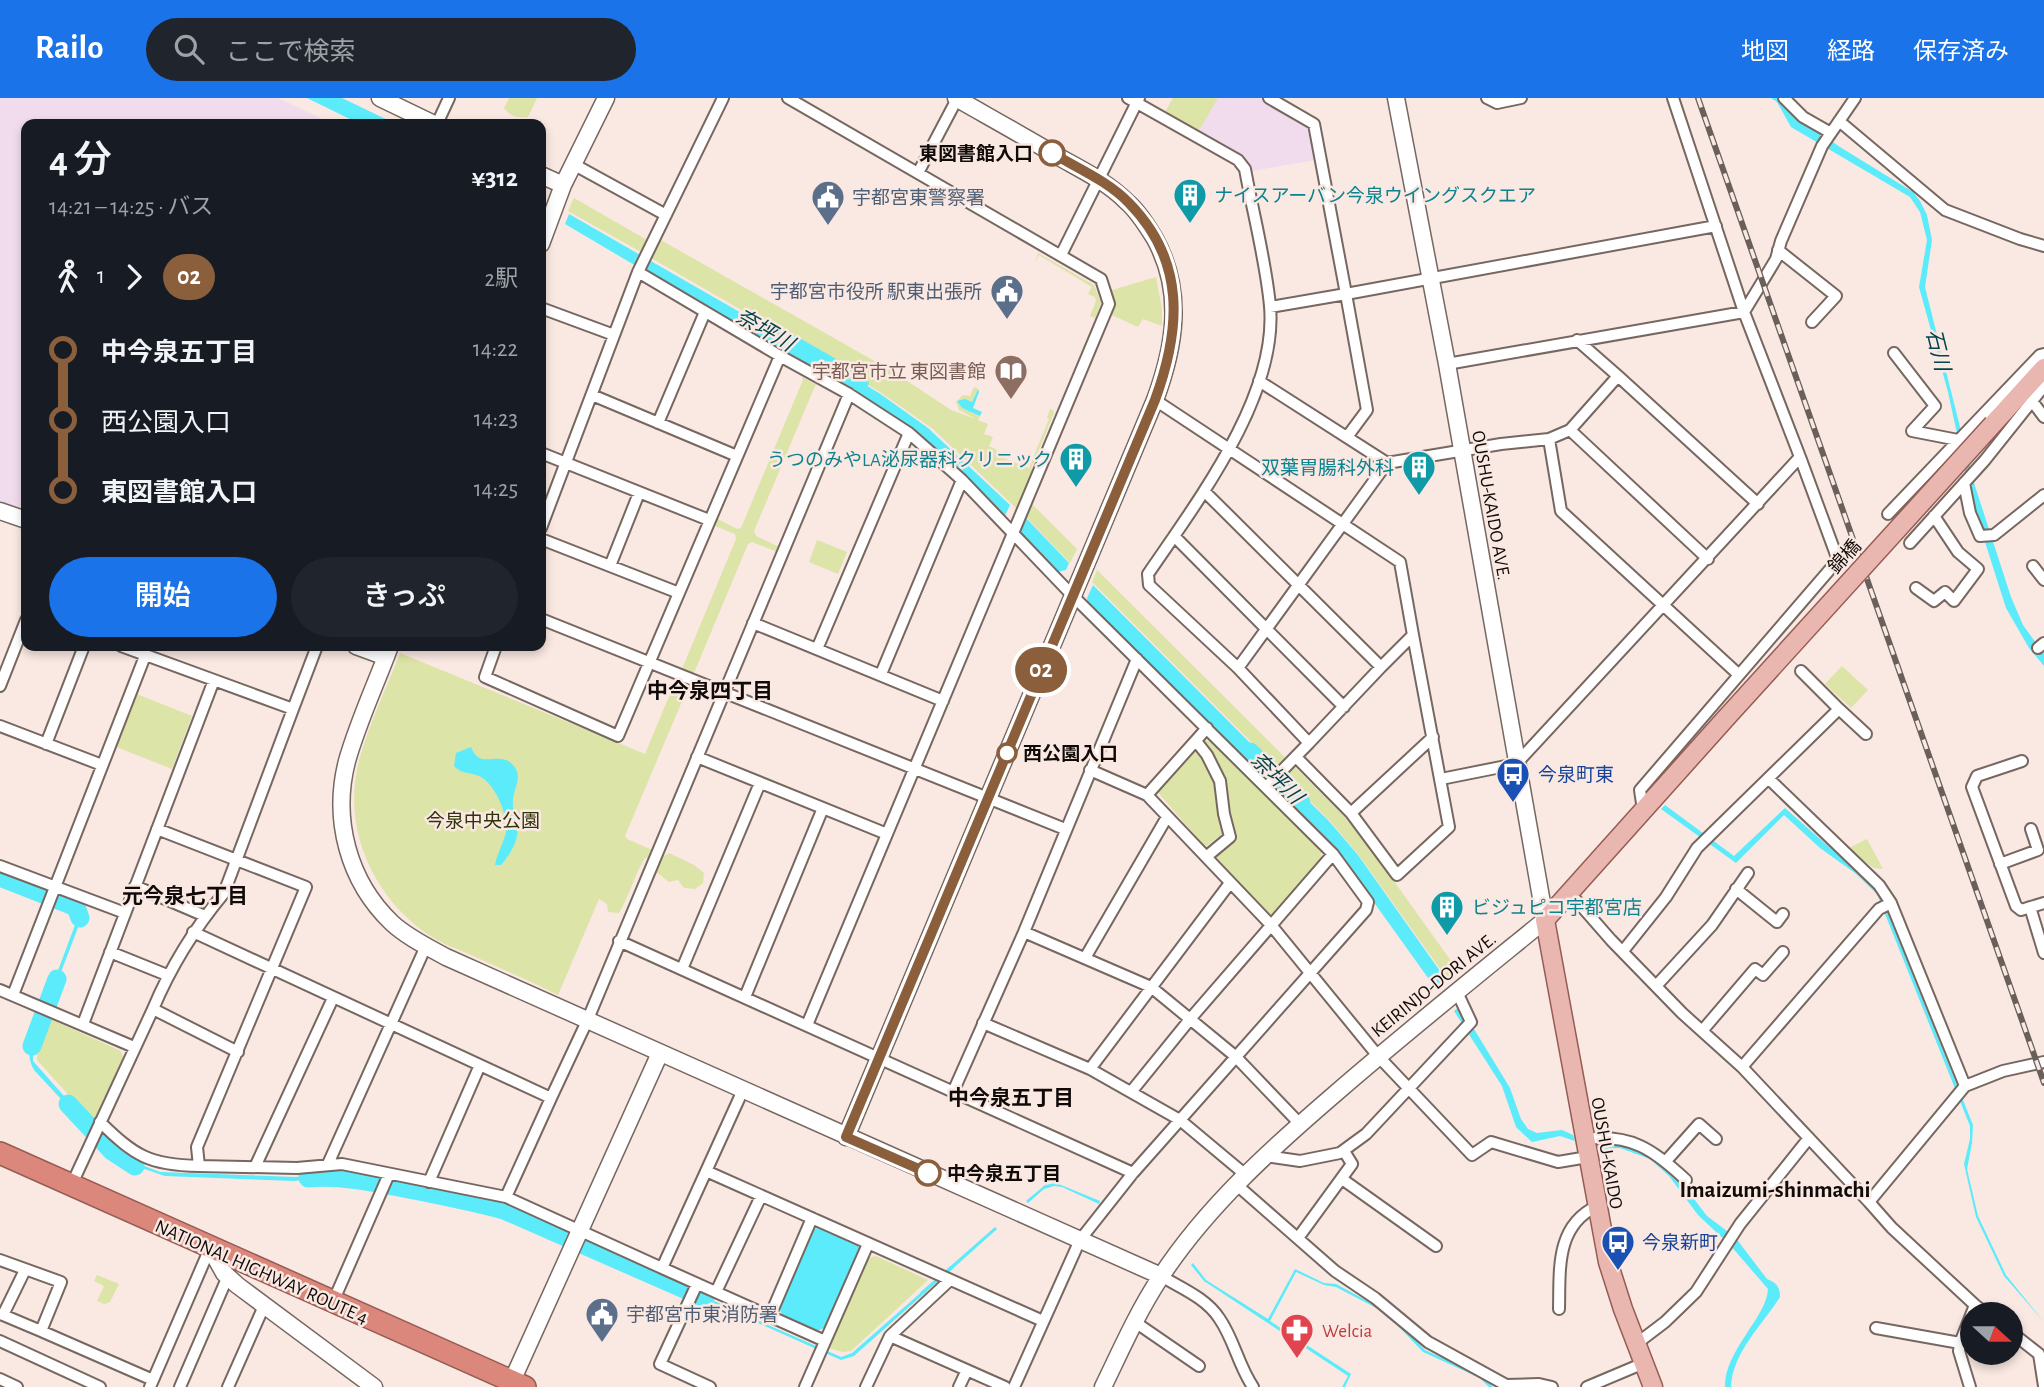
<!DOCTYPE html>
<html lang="ja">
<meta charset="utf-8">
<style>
body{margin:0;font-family:"Alegreya Sans","Noto Sans JP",sans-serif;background:#20242c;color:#f1f3f6;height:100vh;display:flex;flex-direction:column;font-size:26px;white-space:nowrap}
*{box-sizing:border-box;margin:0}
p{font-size:23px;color:#9ea1a6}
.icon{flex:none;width:38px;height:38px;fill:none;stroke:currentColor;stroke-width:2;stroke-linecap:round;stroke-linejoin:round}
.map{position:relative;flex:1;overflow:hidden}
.panel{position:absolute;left:21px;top:21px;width:525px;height:532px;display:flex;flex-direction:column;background:#171b24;border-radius:14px;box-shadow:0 4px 10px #0003}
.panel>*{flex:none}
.badge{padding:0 14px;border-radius:23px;font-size:24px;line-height:46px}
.needle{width:46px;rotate:111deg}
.fabs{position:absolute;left:1960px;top:1204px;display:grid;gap:14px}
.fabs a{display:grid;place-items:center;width:63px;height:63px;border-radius:50%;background:#171b24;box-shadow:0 4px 10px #0003;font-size:35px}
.map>.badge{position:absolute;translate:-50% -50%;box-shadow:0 0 0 4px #fff}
.legs{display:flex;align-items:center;gap:10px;height:77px;padding:0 28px;font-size:23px}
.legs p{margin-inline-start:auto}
.headline{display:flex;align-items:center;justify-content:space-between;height:119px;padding:0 28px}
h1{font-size:38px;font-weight:600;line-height:52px}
.button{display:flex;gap:14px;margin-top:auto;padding:14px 28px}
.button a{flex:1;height:80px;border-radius:42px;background:#1a73e8;color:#fff;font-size:28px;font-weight:600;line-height:80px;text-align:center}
.button a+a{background:#20242c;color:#f1f3f6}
ul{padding:0 28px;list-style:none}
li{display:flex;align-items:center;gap:24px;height:70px;font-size:26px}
li i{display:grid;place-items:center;width:10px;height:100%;margin:0 9px;background:currentColor}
li i::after{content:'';width:18px;height:18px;margin:-9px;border:5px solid;border-radius:50%;background:#171b24}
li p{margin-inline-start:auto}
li:first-child i{background:linear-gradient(#0000 50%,currentColor 0)}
li:last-child i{background:linear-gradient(currentColor 50%,#0000 0)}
header{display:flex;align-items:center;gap:42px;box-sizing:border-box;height:98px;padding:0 35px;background:#1a73e8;color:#fff}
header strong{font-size:33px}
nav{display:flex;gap:38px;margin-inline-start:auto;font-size:24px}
.search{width:490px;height:63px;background:#20242c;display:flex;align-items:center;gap:18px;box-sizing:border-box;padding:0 24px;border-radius:38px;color:#9ea1a6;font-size:26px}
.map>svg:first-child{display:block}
</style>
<header>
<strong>Railo</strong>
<div class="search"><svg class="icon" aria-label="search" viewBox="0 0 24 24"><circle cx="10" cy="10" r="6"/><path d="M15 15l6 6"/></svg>ここで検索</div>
<nav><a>地図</a><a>経路</a><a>保存済み</a></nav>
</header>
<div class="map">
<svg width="2044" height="1289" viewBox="0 0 2044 1289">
<rect width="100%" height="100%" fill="#fae8e2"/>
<path fill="#f0dcec" d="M0 0H278L333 26H26V414L0 404Z
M1173 0H1259L1312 29 1316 62 1251 73 1164 16Z"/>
<path fill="#dce4a7" d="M509 0H537L528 19C518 20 511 19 504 10Z
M1173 0H1218L1197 36 1164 16Z
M574 100 647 142 641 154 568 113Z
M659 141 892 273 951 312 976 321 959 312 956 304 963 297 970 298 974 289 978 290 972 304H958L962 310 980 318 978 322 988 326 984 336 993 339 989 348 997 352 996 357 1029 370 1049 321 1047 320 1050 311 1053 312 1054 315 1031 371 1034 373 1017 411 933 331 880 294 838 269 829 282 798 264 806 249 651 160Z
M1038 155 1094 187 1101 205 1095 220 1090 218 1096 203 1095 199 1088 196 1092 189 1039 157 1035 165Z
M1156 179 1162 211V228L1143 221 1138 229 1107 215 1109 193Z
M802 279 817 287 815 288 754 433 756 438 777 448 781 447 777 457 775 453 752 444 748 446 694 575 682 571 736 441 735 436 715 428 712 429 716 420 737 431 741 430 803 282Z
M1032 406 1077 451 1070 465 1026 419Z
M817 442 847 454 838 476 809 464Z
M1097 472 1341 715 1363 740 1459 874 1448 882 1358 756 1329 722 1289 682 1277 693 1263 679 1274 667 1092 484Z
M400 555 645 656 675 584 688 589 625 738 627 741 652 752 648 760H645C634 777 630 797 619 815L608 814 607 806 599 801 558 897C530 883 500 870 471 857 458 851 444 847 432 839 373 801 340 729 360 659 370 624 387 589 400 555Z
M1842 568 1868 592 1851 610 1825 586Z
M134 595 192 618 172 671 114 648Z
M1207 642 1215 646 1321 754V761L1273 817H1266L1212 760 1234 741 1213 659 1204 644Z
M1196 648 1213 673 1225 734 1205 749 1156 692Z
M1867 741 1883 771 1874 770 1847 751Z
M669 755 694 767 704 775 703 785 695 791 684 790 678 782 669 784 655 773 659 761Z
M50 921 121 953 123 959 93 1024 37 962V952Z
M876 1158 928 1182 851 1253 842 1254 829 1250 869 1160Z
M97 1177 119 1186 110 1204 104 1206 97 1203 104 1188 94 1183Z"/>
<path fill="#5bebfb" d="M307 0H342L396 26H360Z
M1771 0H1779L1797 19 1840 49 1913 94 1920 103 1927 117 1932 142 1925 189 1974 385 2011 499 2023 527 2044 556V568L2029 550 2006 510 1971 400 1948 294 1919 189 1927 142 1920 114 1910 99 1791 29 1777 4Z
M569 116 804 251 797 263 565 126Z
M837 270 879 295 928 330 1010 407 1004 420 905 328 880 310 831 281Z
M978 291 979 294 973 310 982 314 980 318 962 310 957 303 965 301 972 304Z
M1026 420 1069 465 1066 472 1057 474 1022 438 1021 432Z
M1093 487 1273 668 1263 678 1088 504 1087 500Z
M471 649C480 673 498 652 512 666 524 678 514 688 513 702 512 710 515 715 517 723 521 738 511 756 501 767H495C497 756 503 746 506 735 509 719 497 691 484 681 474 673 463 678 454 668L456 655Z
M1288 683 1328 722 1358 757 1447 883 1436 891 1345 764 1325 739 1278 694Z
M1665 707 1734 758 1785 710 1879 793 1973 1027 1972 1045 1967 1071 1978 1118 2006 1177 2044 1224 2004 1178 1976 1119 1964 1066 1970 1041V1028L1877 796 1855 775 1820 750 1784 717 1736 765 1661 711Z
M66 803 78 809 82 819 50 903 47 902 78 819 76 812 64 806Z
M1460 908 1510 990 1521 1021 1528 1031 1537 1035 1562 1032 1573 1037 1575 1043 1560 1038 1532 1044 1516 1029 1502 988 1454 913Z
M39 923 42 924 33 953V963L87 1024 85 1027 34 972C24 955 33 940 39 923Z
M1621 1044 1647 1054 1678 1080 1707 1118 1735 1139 1767 1181C1777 1185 1780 1189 1780 1199 1763 1226 1732 1255 1731 1289H1725C1724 1253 1767 1219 1768 1191L1730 1147 1698 1117 1669 1078 1650 1061 1620 1050 1596 1051 1595 1045Z
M108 1045 131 1063 160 1074 296 1079 336 1074 374 1082 373 1085 335 1078 294 1083 165 1078 130 1066 106 1047Z
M1056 1085 1100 1103 1099 1106 1062 1089 1054 1088 1044 1091 1028 1105 1026 1103 1045 1087Z
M396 1087 503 1111 558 1135 557 1138 501 1113 395 1090Z
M821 1129 857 1145 860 1152 826 1229 817 1233 782 1217 779 1209 812 1132Z
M995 1129 997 1131 949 1174 946 1172Z
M598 1150 677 1186 676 1189 597 1153Z
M1193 1165 1206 1182 1268 1221 1295 1171 1324 1185 1336 1186 1388 1214 1425 1252 1482 1278 1493 1289H1489L1480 1280 1423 1254 1386 1215 1336 1189 1324 1187 1296 1174 1270 1223 1351 1276 1345 1289H1342L1348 1278 1204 1183 1191 1167Z
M925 1191 927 1193 854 1258 841 1262 704 1201 705 1199 841 1259 852 1255Z"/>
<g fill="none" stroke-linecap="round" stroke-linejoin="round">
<path stroke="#5bebfb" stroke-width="3.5" d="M922 1195 951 1170"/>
<path stroke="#5bebfb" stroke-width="19" d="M782 241 859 285
M1250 654 1301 705
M0 779 76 809 80 820
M32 948 57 881
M68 1006 112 1053 135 1068
M308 1080C344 1077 378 1085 414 1092 444 1098 474 1104 504 1112L705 1200"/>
<defs>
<path id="street" d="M723 0 638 174 780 258 849 296 909 335 962 382 1072 497 1333 756 1368 804 1366 812 1133 1075 1080 1142 1014 1289
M788 0 1101 181 1109 206 807 927
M1128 0 1238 62 1245 71C1253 115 1266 164 1270 208 1278 298 1197 404 1148 476L1149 487 1238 570 1309 645 1381 569 1204 393
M1269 0 1314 26 1346 196 1716 128
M1487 0 1497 5 1521 0
M1784 0 1803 19 1831 35
M1839 23 1945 112 2020 141 2044 148
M437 26 449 0
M573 66 666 117
M918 75 957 1
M1778 152 1836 198 1812 224
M1061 157 1139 0
M1270 209 1346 196 1367 312 1347 339
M541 210 614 237
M1894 255 1935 308 1912 333 1958 342
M1447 266 1744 214 1776 161 1781 143 1822 48 1855 0
M1618 278 1758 406
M1259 283 1387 365
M592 297 737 358
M1155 302 1400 464 1413 537 1381 569
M2032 303 2044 319
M658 325 705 214
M1570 332 1708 461
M1549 341 1561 413 1738 576
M541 355 709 422
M1964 385 1970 415 1980 438 1994 437 2044 397
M1888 416 2040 257 2044 256
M541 430 638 174
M1174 438 1344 609
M541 441 679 495
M1910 445 1985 362 2044 288
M610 468 639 395
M2033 468 2044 482
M1916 490 1934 503 1945 494 1954 503 1978 471 1958 454 1934 418
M541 521 1065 731
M753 525 943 603
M121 548 293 611 317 548
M496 548 485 579 618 638 780 258
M2038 550 2044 545
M817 551 909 335
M1238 570 1387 365 1501 346 1549 341 1570 332 1618 278 1577 242
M881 576 962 382
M0 588 26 522
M1839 611 1866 636
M0 628 102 667
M1196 643 1207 657 1220 683 1224 716 1230 739 1206 759
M46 646 84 548
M697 659 887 736
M1296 659 1351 715 1397 777 1449 729 1413 537
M2022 663 1977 678 1972 689 2016 808 2021 812 2044 805
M1090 672 1147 697 1271 827 1378 958 1472 1057 1491 1044 1558 1064 1588 1059
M1441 681 1516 666 1800 359 1744 214 1673 0
M1769 681 1879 787 1891 805 1965 988
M1266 689 1309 645
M1147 697 1207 630
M1643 712 1640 692 1838 462 1800 359
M1351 715 1433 639
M157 731 306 789 197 1049 199 1068 297 1070 342 1066 506 1099 662 1170 743 992
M2000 766 2038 752 2031 731
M0 768 125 815
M1230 785 1090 971 1180 1022 1247 1078
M135 788 205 818
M1736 791 1777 824 1783 816
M1569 794 1611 842 1682 915 1742 969 1869 1104 1965 988 2003 973 2044 964
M2030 809 2044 855
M193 834 551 1000 588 921 849 296
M1024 834 1151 889 1235 958 1300 1026
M619 843 1133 1075
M1623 853 1666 799 1697 750 1839 611 1801 573
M110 854 167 877
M1085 860 1167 719
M682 871 760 685
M1656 888 1712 827 1748 775
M0 892 134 949
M13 897 145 558
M745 899 823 710
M153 911C171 868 194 831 224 795L293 611
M983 925 1090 971
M83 926 214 582
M1702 933 1755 871 1763 877 1783 854
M1742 969 1879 811 1891 805
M953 994 1024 834 1137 561
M1131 994 1191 920 1333 756
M100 1024C135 1058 149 1067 199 1068
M1585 1041C1631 1036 1653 1051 1686 1082
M1266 1058 1300 1063 1340 1055 1366 1036 1471 924 1457 894
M1666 1063 1699 1026 1716 1041
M328 1066 426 848
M255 1069 333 900
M706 1073 1043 1223
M1342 1081 1436 1148
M429 1084 480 967
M71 1088 153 911 238 954
M1238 1088 1335 1173 1375 1200 1428 1244 1506 1287 1539 1286 1552 1289
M506 1099 551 1000
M1869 1104 1892 1130 1975 1207 1960 1245 1959 1253 1970 1289
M1298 1140 1352 1066 1344 1053
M0 1162 61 1184 41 1233 153 1282
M662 1170 825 1243
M1161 1178C1181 1190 1206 1200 1219 1220 1234 1241 1238 1267 1253 1289
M950 1182 890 1238 1005 1289
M697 1186 660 1266 710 1289
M716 1194 761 1098
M333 1204 389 1076
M1975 1207 1987 1216
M1559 1211C1560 1172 1555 1128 1597 1108
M0 1216 3 1217 25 1172
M3 1217 41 1233
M770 1218 812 1120
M1135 1224 1199 1268
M1876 1230 1960 1245
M2011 1234 2039 1256 2044 1288
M0 1243 100 1289
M1636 1246 1665 1224 1696 1194 1740 1126 1809 1040
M0 1281 17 1289
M150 1289 210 1150
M180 1289 228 1178
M228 1289 264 1208
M805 1289 868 1146
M866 1289 890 1238
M959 1289 967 1272
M1587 1289 1644 1265"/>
<path id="secondary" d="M380 0 434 26
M541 77 563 87
M541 146 563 87 606 0
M0 413 26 422
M356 548 386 559
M390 548C376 586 358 624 347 663 332 721 348 783 392 825 407 839 428 849 446 859L1161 1178
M846 1039 1155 302C1175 248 1184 194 1155 141 1147 128 1138 113 1126 103 1107 84 1082 72 1059 59 1025 39 991 20 956 0
M210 1150 224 1175 237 1187 374 1289
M512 1283 660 955
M1103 1289C1121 1252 1137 1215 1160 1180 1206 1109 1272 1050 1336 995 1404 936 1475 879 1545 822L1447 266 1396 0"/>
<path id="primary" d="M1993 326 2044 270
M1653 1289 1623 1211 1608 1164 1545 822 1726 620"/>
<path id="highway" d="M0 1055 525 1289"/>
</defs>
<use href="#street" stroke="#766761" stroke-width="14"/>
<use href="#secondary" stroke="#766761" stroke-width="19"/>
<use href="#primary" stroke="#945c53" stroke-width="21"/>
<use href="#highway" stroke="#945c53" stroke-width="24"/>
<use href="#street" stroke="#fff" stroke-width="10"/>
<use href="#secondary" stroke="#fff" stroke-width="16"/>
<use href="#primary" stroke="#e9b7b0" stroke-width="18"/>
<use href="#highway" stroke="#db877b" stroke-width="21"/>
<defs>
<path id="rail" d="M1698 0 2044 985"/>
</defs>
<use href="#rail" stroke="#695f5b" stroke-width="6"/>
<use href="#rail" stroke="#fae8e2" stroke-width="3.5" stroke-dasharray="10" stroke-linecap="butt"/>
<defs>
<path id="primary-bridge" d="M1726 620 1993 326"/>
</defs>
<use href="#primary-bridge" stroke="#945c53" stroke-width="21" stroke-linecap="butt"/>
<use href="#primary-bridge" stroke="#e9b7b0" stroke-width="18"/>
</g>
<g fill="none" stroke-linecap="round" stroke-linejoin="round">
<defs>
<path id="line-1" d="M928 1075 846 1039 1155 302C1181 231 1186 163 1129 105 1108 83 1077 70 1052 55"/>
</defs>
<use href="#line-1" stroke="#fff" stroke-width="16"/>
<use href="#line-1" stroke="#8b5e3c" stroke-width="10"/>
</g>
<defs>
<symbol id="building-pin" viewBox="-11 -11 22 30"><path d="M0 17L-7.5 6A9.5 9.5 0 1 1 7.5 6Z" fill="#0f9aa8" stroke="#fae8e2"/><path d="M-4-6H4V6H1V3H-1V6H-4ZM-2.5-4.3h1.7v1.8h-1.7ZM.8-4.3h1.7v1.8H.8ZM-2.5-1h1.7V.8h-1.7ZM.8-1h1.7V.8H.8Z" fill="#fff"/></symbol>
<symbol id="civic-pin" viewBox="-11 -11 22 30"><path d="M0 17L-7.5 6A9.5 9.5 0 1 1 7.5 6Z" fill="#5c6f8a" stroke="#fae8e2"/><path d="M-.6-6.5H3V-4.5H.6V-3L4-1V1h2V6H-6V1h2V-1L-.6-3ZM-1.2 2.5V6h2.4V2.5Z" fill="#fff"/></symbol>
<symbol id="library-pin" viewBox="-11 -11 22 30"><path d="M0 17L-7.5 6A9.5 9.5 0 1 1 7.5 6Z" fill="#8d6e63" stroke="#fae8e2"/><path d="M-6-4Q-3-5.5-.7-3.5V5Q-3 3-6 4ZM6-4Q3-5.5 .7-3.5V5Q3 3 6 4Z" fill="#fff"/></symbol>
<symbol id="bus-pin" viewBox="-11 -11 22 30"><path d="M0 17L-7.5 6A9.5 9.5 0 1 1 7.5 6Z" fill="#1a4fb4" stroke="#fae8e2"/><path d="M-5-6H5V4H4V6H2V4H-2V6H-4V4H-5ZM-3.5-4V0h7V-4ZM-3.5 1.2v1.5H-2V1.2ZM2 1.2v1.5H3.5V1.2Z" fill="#fff"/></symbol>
<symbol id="pharmacy-pin" viewBox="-11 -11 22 30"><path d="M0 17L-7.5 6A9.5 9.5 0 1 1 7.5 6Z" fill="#e0444e" stroke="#fae8e2"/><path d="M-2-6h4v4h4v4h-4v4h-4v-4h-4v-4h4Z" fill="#fff"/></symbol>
</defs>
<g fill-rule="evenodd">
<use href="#building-pin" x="1171" y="78" width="38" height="52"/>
<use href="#civic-pin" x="809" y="80" width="38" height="52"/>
<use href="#civic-pin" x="988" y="174" width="38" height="52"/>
<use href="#library-pin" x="992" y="254" width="38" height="52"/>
<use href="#building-pin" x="1057" y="342" width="38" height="52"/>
<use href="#building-pin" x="1400" y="350" width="38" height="52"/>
<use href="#bus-pin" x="1494" y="657" width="38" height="52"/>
<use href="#building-pin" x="1428" y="790" width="38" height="52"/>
<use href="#bus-pin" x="1599" y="1125" width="38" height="52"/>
<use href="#civic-pin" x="583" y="1197" width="38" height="52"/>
<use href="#pharmacy-pin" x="1278" y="1213" width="38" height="52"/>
</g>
<g fill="#fff" stroke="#8b5e3c" stroke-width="3.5">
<circle cx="1052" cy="55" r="12"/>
<circle cx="1007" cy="655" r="9"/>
<circle cx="928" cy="1075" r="12"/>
</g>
<g text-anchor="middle" stroke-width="5" stroke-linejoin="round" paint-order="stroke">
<g font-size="19" font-weight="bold" fill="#100b09" stroke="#fae8e2" text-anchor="start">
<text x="1033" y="62" text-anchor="end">東図書館入口</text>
<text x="1023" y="662">西公園入口</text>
<text x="947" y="1082">中今泉五丁目</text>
</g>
<g font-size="19" fill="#0d838f" stroke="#fae8e2" text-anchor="start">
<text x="1214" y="104">ナイスアーバン今泉ウイングスクエア</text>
<text x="1052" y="368" text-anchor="end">うつのみやLA泌尿器科クリニック</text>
<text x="1394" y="376" text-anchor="end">双葉胃腸科外科</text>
<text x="1472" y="816">ビジュピコ宇都宮店</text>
</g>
<g font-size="19" fill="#4e5e75" stroke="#fae8e2" text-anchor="start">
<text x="852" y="106">宇都宮東警察署</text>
<text x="982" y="200" text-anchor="end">宇都宮市役所 駅東出張所</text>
<text x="626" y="1223">宇都宮市東消防署</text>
</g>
<g font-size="19" fill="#785e54" stroke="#fae8e2" text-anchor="end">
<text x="986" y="280">宇都宮市立 東図書館</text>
</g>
<g font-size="19" fill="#100b09" stroke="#fae8e2">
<text transform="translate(1492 407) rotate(80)" y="7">OUSHU-KAIDO AVE.</text>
<text transform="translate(1844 458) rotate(-48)" y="7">錦橋</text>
<text transform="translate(1433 886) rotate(-39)" y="7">KEIRINJO-DORI AVE.</text>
<text transform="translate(1608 1055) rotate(80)" y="7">OUSHU-KAIDO</text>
<text transform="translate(262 1173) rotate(24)" y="7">NATIONAL HIGHWAY ROUTE 4</text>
</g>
<g font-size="19" fill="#164399" stroke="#fae8e2" text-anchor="start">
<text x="1538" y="683">今泉町東</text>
<text x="1642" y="1151">今泉新町</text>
</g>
<g font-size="19" fill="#303409" stroke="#fae8e2">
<text x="483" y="729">今泉中央公園</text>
</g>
<g font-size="19" fill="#be3a42" stroke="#fae8e2" text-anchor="start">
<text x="1322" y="1239">Welcia</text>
</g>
<g font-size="21" font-style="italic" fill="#00454c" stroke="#fae8e2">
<text transform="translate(765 232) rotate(30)" y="7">奈坪川</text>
<text transform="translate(1938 252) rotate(76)" y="7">石川</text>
<text transform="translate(1277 680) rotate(45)" y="7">奈坪川</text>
</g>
<g font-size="21" font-weight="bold" fill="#100b09" stroke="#fae8e2">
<text x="710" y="600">中今泉四丁目</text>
<text x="185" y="805">元今泉七丁目</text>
<text x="1011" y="1007">中今泉五丁目</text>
</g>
<g font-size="23" font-weight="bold" fill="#100b09" stroke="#fae8e2">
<text x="1775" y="1099">Imaizumi-shinmachi</text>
</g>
</g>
</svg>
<div class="fabs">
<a><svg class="needle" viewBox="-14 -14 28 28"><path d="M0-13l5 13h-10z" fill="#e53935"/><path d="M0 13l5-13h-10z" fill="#9ea1a6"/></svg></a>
</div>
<b class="badge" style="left:1041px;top:572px;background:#8b5e3c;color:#fff">02</b>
<section class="panel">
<div class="headline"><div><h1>4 分</h1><p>14:21 – 14:25 · バス</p></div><b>¥312</b></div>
<div class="legs"><svg class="icon" aria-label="walk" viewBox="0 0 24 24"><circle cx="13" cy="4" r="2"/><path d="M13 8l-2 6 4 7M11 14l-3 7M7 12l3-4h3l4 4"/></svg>1<svg class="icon" aria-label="forward" viewBox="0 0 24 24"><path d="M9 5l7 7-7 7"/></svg><b class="badge" style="background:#8b5e3c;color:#fff">02</b><p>2駅</p></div>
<ul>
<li><i style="color:#8b5e3c"></i><b>中今泉五丁目</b><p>14:22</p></li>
<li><i style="color:#8b5e3c"></i><span>西公園入口</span><p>14:23</p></li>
<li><i style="color:#8b5e3c"></i><b>東図書館入口</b><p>14:25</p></li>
</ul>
<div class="button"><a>開始</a><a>きっぷ</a></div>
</section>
</div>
